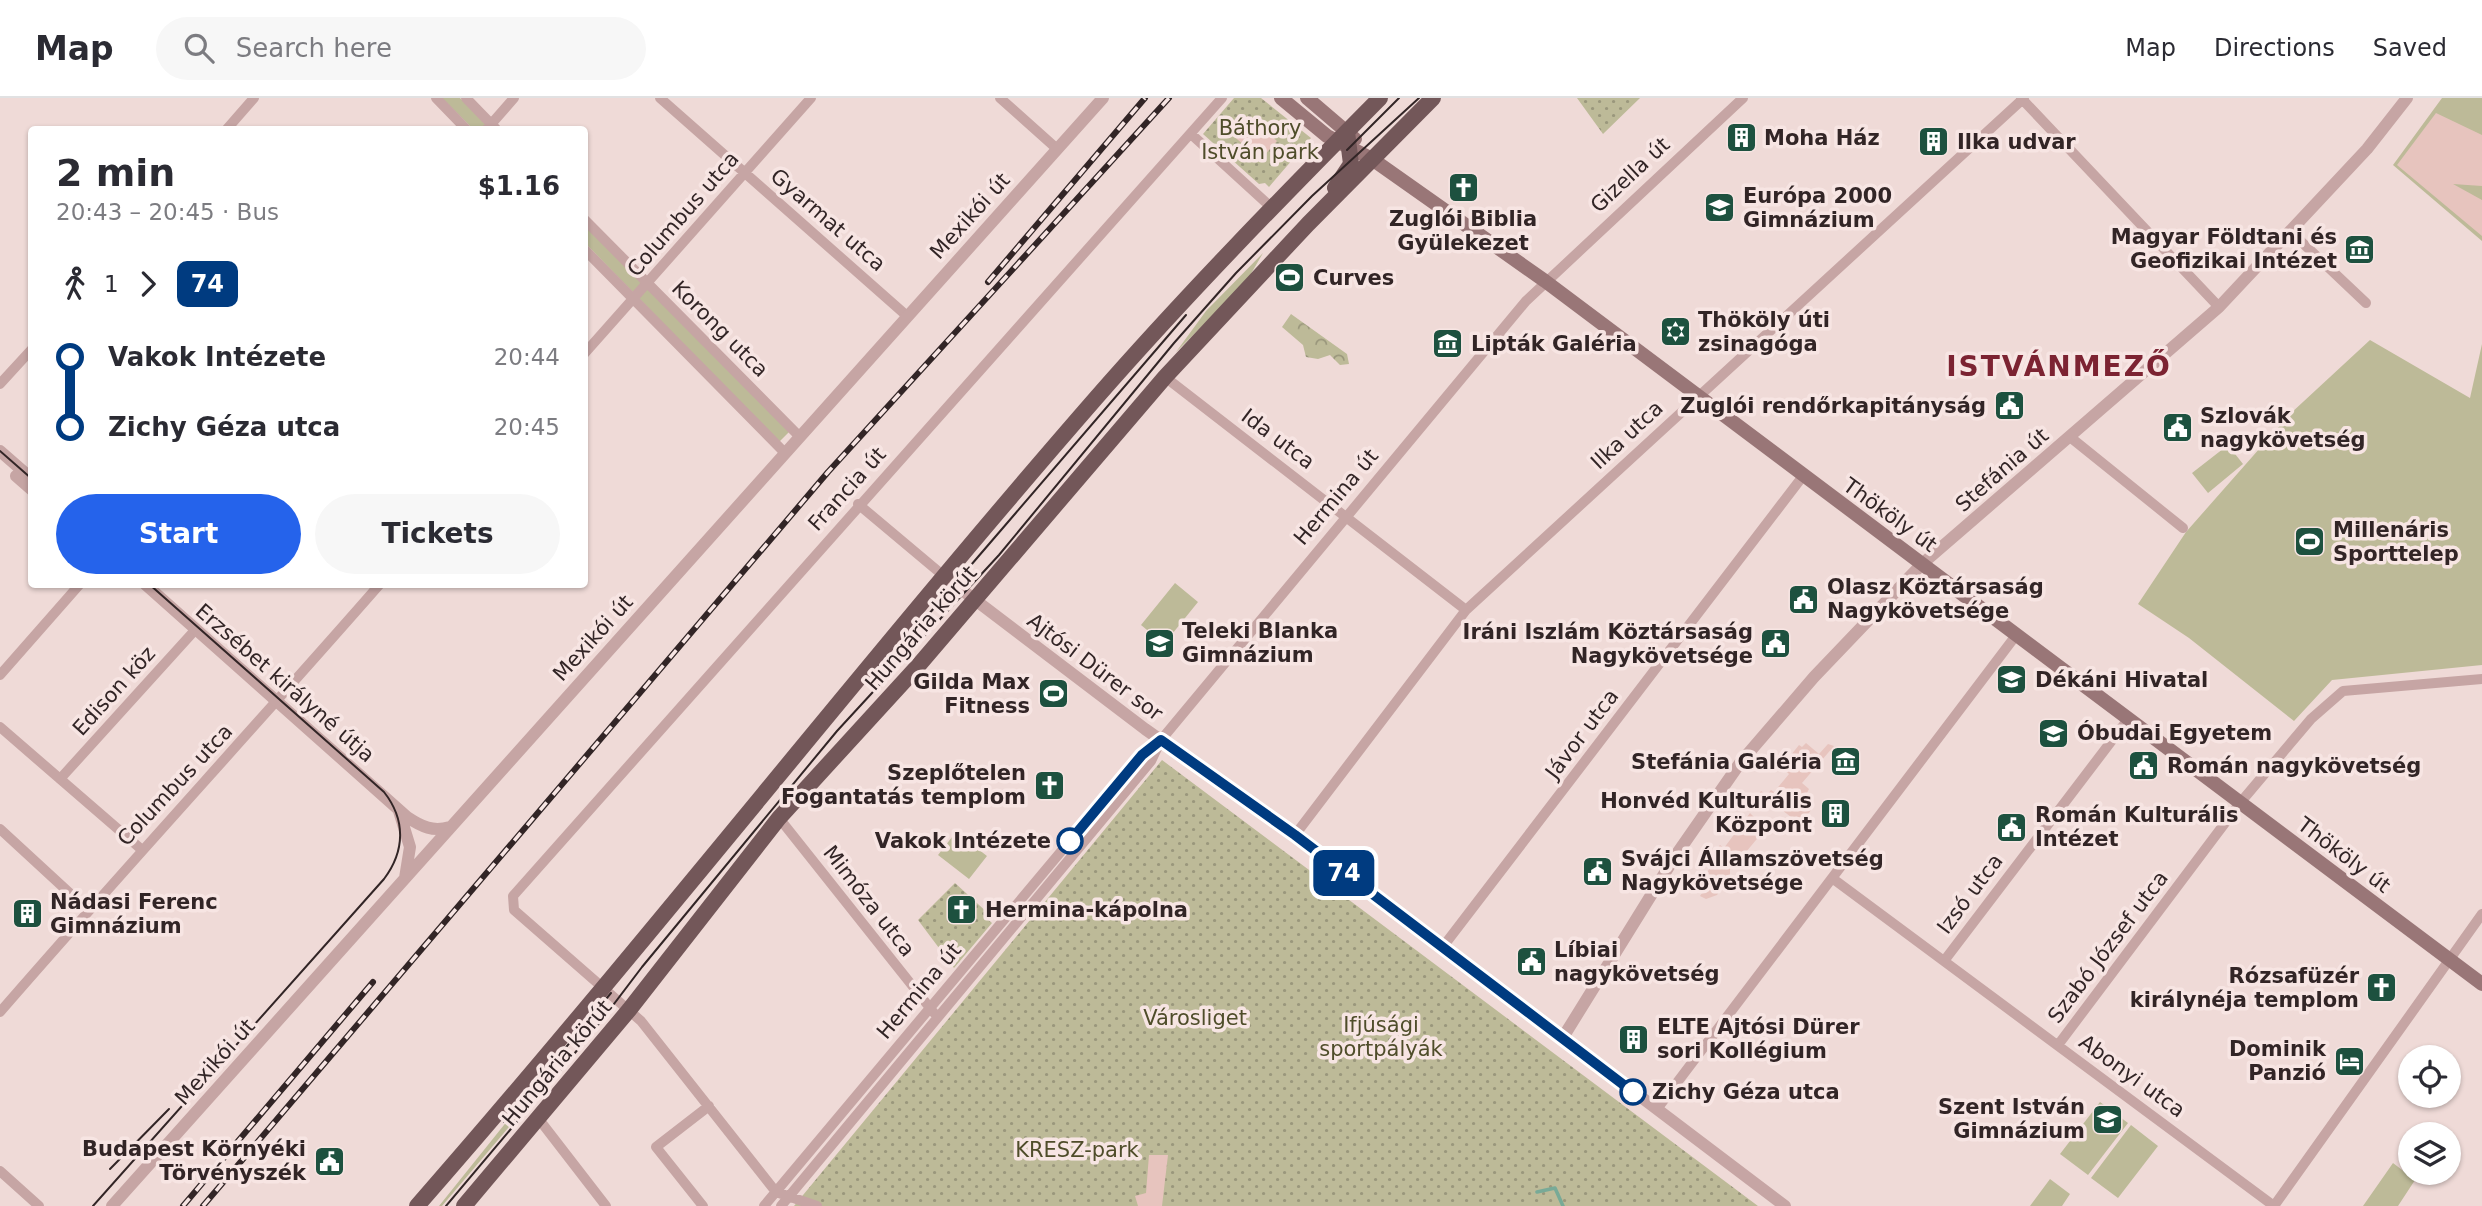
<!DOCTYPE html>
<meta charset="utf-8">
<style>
body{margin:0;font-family:"DejaVu Sans",sans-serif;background:#f7f7f7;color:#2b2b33;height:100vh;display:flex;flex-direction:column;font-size:26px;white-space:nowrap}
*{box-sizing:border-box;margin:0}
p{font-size:23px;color:#7c7c81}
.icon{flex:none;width:38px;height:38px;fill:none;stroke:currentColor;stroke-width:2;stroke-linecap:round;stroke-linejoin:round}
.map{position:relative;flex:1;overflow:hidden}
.panel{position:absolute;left:28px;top:28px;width:560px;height:462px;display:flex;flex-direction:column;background:#fff;border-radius:7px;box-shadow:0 2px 5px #0004}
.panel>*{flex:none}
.badge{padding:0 14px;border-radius:10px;font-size:24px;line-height:46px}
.tools{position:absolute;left:2398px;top:947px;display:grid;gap:14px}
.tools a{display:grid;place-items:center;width:63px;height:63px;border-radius:50%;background:#fff;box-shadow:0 2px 5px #0004;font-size:35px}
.map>.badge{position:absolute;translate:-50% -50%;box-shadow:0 0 0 4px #fff}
.legs{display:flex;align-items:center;gap:10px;height:77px;padding:0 28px;font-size:23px}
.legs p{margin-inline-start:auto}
.overview{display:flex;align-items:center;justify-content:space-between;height:119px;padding:0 28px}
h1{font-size:38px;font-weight:800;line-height:52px}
.action{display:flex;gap:14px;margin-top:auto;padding:14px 28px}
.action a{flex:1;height:80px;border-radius:42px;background:#2563eb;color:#fff;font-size:28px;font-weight:800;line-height:80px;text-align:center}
.action a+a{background:#f7f7f7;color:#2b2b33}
ul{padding:0 28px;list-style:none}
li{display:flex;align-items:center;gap:24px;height:70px;font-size:26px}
li i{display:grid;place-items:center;width:10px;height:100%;margin:0 9px;background:currentColor}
li i::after{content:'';width:18px;height:18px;margin:-9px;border:5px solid;border-radius:50%;background:#fff}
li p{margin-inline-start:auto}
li:first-child i{background:linear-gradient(#0000 50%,currentColor 0)}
li:last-child i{background:linear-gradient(currentColor 50%,#0000 0)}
header{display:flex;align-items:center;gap:42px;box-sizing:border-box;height:98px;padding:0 35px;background:#fff;border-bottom:2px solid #e1e1e2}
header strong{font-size:33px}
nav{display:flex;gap:38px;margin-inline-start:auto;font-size:24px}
.search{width:490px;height:63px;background:#f7f7f7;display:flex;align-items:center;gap:18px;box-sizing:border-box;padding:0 24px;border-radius:38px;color:#7c7c81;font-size:26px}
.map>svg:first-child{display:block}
</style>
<header>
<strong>Map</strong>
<div class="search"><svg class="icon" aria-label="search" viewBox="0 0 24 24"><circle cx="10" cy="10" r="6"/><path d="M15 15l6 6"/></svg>Search here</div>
<nav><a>Map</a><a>Directions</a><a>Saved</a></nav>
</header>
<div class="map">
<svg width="2482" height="1108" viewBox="0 0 2482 1108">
<defs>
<pattern id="forest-crowns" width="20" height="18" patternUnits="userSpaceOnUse" patternTransform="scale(1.75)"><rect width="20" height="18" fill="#bdba98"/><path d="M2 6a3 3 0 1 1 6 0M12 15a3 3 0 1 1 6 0" fill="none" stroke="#9a977c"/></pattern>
<pattern id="park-dots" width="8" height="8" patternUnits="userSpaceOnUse" patternTransform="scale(1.75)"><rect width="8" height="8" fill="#bdba98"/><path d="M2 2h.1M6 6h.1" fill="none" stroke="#9a977c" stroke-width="1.8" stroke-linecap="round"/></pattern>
</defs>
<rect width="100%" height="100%" fill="#efdad7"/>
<path fill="#bdba98" d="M442 0H460L491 31H473Z
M2442 0H2482V143L2393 67Z
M584 126 790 333 779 344 585 145Z
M1263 155 1245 186 1176 254 1206 213Z
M2370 242 2470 300 2482 246V567L2332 582 2294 623 2189 540 2138 506 2186 434 2290 316Z
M2228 347 2243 366 2208 395 2192 375Z
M1175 485 1198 504 1164 546 1141 527Z
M956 734 987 758 969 781 938 757Z
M532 992 537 996 442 1108H439Z
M2100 1004 2128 1025 2088 1077 2060 1056Z
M2131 1027 2158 1048 2118 1100 2091 1080Z
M2393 1065 2415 1082 2398 1108H2363Z
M2050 1081 2070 1096 2062 1108H2030Z"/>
<path fill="url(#forest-crowns)" d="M1291 216 1347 256 1349 266 1340 267 1330 257 1318 261 1306 259 1303 247 1282 229Z"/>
<path fill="url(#park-dots)" d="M1234 0H1261L1311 40 1269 89 1265 85 1259 86 1203 36Z
M1577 0H1640L1603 36Z
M1162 662 1758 1108H794Z
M955 785 990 817 987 821 992 825 954 870 918 822Z"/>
<path fill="#e7c4be" d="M2436 15 2482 37V88L2453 86 2482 102V138L2397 67Z
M1248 18 1277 43 1261 61 1232 37Z
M1806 645 1819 656 1828 646 1834 648 1802 685 1809 691 1804 701 1811 707V712L1793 737 1789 728 1791 719 1766 700 1762 705 1756 701 1761 693 1767 697 1771 692 1774 694 1789 676 1784 671 1791 657 1799 647 1802 649Z
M1750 715 1757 722 1751 730 1761 736 1746 754 1737 753 1730 758V780L1717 797 1706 801 1700 798 1702 795 1697 788 1721 755 1717 751 1720 747 1724 750Z
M1149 1057H1168L1162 1108H1138L1135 1098 1146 1095Z"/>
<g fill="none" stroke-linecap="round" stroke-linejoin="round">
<path stroke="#78aa97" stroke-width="3.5" d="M1537 1094 1555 1090 1563 1108"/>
<path stroke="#c6a5a4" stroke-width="10" d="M436 0 467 32
M466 0 497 32
M660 0 907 218
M1000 0 1056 50
M2021 0 2219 209
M226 32 254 0
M486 32 514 0
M1191 36 1272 110
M584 121 799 338
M2291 134 2366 205
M584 151 784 354
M584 256 811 0
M1165 279 1466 512
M0 286 32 251
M2070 339 2183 430
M858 406 945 479
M0 577 80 486
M0 629 141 751
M60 681 196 531
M779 720 934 915
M0 731 88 812
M1295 737 1466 512 2024 0
M1832 780 2274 1108
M1442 850 1803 378
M1944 863 2129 620
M0 914C125 770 254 630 380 486
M2058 947 2240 705 2311 621 2343 593 2482 581
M1657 1011 2017 536
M538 1020 606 1108
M0 1073 39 1108
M703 1108 656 1049 709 1008
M764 1108 1142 657 1161 642 1526 203 1743 0
M781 1108 1151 663 1159 646
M817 1108 776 1094 641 923 514 812 513 798 1222 0
M2274 1108 2482 816"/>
<path stroke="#c6a5a4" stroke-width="12" d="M0 353 32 381
M16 378 32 392
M945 479 1145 631 1295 737 1785 1108
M145 486 407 719C422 729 433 734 450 729
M399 713 410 749 405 780
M1562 941 1676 757 1740 665 1814 579 1922 466 2219 209 2367 51 2407 0
M112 1108 1103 0"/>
<path stroke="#997677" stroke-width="14" d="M1281 0 1327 38 1372 61 1545 183 2482 886
M1307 0 1355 41"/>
<path stroke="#735759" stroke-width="16" d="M1335 90 1351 66 1347 34
M417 1108C649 843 865 565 1096 300 1187 196 1283 98 1380 0
M464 1108 629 912 779 720 918 568 1165 279 1308 126 1433 0"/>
<path stroke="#322526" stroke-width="2" d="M1347 52 1399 0
M0 353 32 381
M885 567 1186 217
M504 1024 611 895
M110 1071 169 1011
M93 1108 384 781C405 753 406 722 384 694L149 486
M446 1108 595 931 642 869 837 633 999 457 1174 245 1236 175 1312 98 1419 0"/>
<defs>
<path id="rail" d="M988 184 1145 0
M183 1108 373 884
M203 1108 828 374 1169 0"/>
</defs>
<use href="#rail" stroke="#322526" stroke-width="6"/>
<use href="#rail" stroke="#f7e5e3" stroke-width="3.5" stroke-dasharray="10" stroke-linecap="butt"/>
</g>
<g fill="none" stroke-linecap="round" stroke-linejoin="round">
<defs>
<path id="line-1" d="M1070 743 1142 657 1161 642 1295 737 1633 994"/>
</defs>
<use href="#line-1" stroke="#fff" stroke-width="16"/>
<use href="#line-1" stroke="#003b80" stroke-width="10"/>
</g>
<defs>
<symbol id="building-square" viewBox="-11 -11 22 22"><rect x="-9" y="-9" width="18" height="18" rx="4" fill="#1d513f" stroke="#f7e5e3"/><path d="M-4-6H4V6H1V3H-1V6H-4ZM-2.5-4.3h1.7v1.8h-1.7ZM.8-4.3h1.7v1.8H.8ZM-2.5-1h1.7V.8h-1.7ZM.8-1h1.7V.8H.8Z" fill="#fff"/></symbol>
<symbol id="church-square" viewBox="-11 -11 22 22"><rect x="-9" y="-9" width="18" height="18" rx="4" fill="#1d513f" stroke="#f7e5e3"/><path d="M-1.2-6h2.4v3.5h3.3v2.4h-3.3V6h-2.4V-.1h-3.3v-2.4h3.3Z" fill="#fff"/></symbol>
<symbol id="school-square" viewBox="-11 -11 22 22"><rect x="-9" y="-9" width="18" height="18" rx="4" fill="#1d513f" stroke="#f7e5e3"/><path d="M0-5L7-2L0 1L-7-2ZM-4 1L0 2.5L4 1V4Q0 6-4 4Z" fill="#fff"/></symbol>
<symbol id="museum-square" viewBox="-11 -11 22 22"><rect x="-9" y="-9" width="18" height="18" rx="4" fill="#1d513f" stroke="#f7e5e3"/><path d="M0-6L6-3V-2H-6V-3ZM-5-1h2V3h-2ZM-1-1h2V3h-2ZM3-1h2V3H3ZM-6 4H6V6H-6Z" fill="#fff"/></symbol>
<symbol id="stadium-square" viewBox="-11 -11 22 22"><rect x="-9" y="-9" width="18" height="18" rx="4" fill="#1d513f" stroke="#f7e5e3"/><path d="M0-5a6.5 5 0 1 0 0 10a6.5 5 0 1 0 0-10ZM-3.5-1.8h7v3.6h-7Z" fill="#fff"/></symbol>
<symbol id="synagogue-square" viewBox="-11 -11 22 22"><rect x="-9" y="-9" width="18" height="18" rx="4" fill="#1d513f" stroke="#f7e5e3"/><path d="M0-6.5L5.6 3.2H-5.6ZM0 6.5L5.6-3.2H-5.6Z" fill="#fff"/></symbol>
<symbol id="civic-square" viewBox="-11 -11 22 22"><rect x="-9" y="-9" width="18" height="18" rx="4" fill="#1d513f" stroke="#f7e5e3"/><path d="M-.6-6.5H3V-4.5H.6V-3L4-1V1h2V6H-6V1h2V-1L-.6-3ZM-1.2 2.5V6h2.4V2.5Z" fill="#fff"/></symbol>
<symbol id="university-square" viewBox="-11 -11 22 22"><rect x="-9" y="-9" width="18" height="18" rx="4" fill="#1d513f" stroke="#f7e5e3"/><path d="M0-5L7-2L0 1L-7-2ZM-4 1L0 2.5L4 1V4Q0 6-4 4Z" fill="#fff"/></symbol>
<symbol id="hotel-square" viewBox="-11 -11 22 22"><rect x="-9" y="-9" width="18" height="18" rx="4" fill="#1d513f" stroke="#f7e5e3"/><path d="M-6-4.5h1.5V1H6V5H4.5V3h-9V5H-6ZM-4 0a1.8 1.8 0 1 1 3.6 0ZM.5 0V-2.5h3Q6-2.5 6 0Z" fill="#fff"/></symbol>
</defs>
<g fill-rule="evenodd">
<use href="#building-square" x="1724" y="22" width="35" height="35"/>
<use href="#building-square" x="1916" y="26" width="35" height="35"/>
<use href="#church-square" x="1446" y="72" width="35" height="35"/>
<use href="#school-square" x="1702" y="92" width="35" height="35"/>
<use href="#museum-square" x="2342" y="134" width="35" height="35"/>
<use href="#stadium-square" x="1272" y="162" width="35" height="35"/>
<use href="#synagogue-square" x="1658" y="216" width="35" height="35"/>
<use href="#museum-square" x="1430" y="228" width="35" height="35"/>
<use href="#civic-square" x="1992" y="290" width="35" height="35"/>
<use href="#civic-square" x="2160" y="312" width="35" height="35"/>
<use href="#stadium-square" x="2292" y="426" width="35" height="35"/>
<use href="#civic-square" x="1786" y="484" width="35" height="35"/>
<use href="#school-square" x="1142" y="528" width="35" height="35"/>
<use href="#civic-square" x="1758" y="528" width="35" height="35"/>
<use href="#university-square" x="1994" y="564" width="35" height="35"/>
<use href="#stadium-square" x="1036" y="578" width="35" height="35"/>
<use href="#university-square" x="2036" y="618" width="35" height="35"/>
<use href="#museum-square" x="1828" y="646" width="35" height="35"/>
<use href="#civic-square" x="2126" y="650" width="35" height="35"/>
<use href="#church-square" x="1032" y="670" width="35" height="35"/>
<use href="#building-square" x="1818" y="698" width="35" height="35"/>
<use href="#civic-square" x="1994" y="712" width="35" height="35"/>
<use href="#civic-square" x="1580" y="756" width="35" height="35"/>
<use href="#church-square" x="944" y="794" width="35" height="35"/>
<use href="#building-square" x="10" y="798" width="35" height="35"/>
<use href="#civic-square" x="1514" y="846" width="35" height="35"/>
<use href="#church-square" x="2364" y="872" width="35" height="35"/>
<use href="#building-square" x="1616" y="924" width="35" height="35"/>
<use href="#hotel-square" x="2332" y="946" width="35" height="35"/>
<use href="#school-square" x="2090" y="1004" width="35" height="35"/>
<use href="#civic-square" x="312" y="1046" width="35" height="35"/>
</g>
<g fill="#fff" stroke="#003b80" stroke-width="3.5">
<circle cx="1070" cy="743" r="12"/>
<circle cx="1633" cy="994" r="12"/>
</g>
<g text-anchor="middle" stroke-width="7" stroke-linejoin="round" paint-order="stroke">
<g font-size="21" fill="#4f4d2a" stroke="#f7e5e3">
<text x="1260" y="37">Báthory<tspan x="1260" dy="24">István park</tspan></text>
<text x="1195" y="927">Városliget</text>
<text x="1381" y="934">Ifjúsági<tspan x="1381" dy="24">sportpályák</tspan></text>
<text x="1077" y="1059">KRESZ-park</text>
</g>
<g font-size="21" font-weight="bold" fill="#322526" stroke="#f7e5e3" text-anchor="start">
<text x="1764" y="47">Moha Ház</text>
<text x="1957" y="51">Ilka udvar</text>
<text x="1743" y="105">Európa 2000<tspan x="1743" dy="24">Gimnázium</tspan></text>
<text x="1463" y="128" text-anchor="middle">Zuglói Biblia<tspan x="1463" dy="24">Gyülekezet</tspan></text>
<text x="2337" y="146" text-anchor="end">Magyar Földtani és<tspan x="2337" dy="24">Geofizikai Intézet</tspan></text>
<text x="1313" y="187">Curves</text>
<text x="1698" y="229">Thököly úti<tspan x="1698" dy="24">zsinagóga</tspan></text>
<text x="1471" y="253">Lipták Galéria</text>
<text x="1986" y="315" text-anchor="end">Zuglói rendőrkapitányság</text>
<text x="2200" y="325">Szlovák<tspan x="2200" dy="24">nagykövetség</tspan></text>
<text x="2333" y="439">Millenáris<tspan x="2333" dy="24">Sporttelep</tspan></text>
<text x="1827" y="496">Olasz Köztársaság<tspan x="1827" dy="24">Nagykövetsége</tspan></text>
<text x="1182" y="540">Teleki Blanka<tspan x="1182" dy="24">Gimnázium</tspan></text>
<text x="1753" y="541" text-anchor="end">Iráni Iszlám Köztársaság<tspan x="1753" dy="24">Nagykövetsége</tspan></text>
<text x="2035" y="589">Dékáni Hivatal</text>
<text x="1030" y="591" text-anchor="end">Gilda Max<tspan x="1030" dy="24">Fitness</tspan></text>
<text x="2077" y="642">Óbudai Egyetem</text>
<text x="1822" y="671" text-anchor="end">Stefánia Galéria</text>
<text x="2167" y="675">Román nagykövetség</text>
<text x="1026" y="682" text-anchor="end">Szeplőtelen<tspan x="1026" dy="24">Fogantatás templom</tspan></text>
<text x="1812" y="710" text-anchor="end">Honvéd Kulturális<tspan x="1812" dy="24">Központ</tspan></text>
<text x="2035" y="724">Román Kulturális<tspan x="2035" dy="24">Intézet</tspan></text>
<text x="1621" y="768">Svájci Államszövetség<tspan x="1621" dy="24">Nagykövetsége</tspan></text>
<text x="50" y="811">Nádasi Ferenc<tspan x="50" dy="24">Gimnázium</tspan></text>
<text x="985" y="819">Hermina-kápolna</text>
<text x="1554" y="859">Líbiai<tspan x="1554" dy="24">nagykövetség</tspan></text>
<text x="2359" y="885" text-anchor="end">Rózsafüzér<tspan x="2359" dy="24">királynéja templom</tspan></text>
<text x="1657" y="936">ELTE Ajtósi Dürer<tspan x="1657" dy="24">sori Kollégium</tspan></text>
<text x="2326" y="958" text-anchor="end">Dominik<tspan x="2326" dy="24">Panzió</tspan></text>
<text x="2085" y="1016" text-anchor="end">Szent István<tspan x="2085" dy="24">Gimnázium</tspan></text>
<text x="306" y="1058" text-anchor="end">Budapest Környéki<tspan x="306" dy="24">Törvényszék</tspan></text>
</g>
<g font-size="21" fill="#322526" stroke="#f7e5e3">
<text transform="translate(1630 77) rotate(-43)" y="7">Gizella út</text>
<text transform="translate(683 116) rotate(-49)" y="7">Columbus utca</text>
<text transform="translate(970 118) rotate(-48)" y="7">Mexikói út</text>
<text transform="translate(828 122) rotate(41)" y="7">Gyarmat utca</text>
<text transform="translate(720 231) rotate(45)" y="7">Korong utca</text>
<text transform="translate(1627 337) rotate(-43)" y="7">Ilka utca</text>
<text transform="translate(1278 341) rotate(37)" y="7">Ida utca</text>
<text transform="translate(2002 372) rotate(-41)" y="7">Stefánia út</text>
<text transform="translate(847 391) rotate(-48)" y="7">Francia út</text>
<text transform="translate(1336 399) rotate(-50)" y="7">Hermina út</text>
<text transform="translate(1890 417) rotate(36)" y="7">Thököly út</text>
<text transform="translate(921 530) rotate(-49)" y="7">Hungária körút</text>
<text transform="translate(593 540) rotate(-48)" y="7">Mexikói út</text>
<text transform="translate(1095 569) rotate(37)" y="7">Ajtósi Dürer sor</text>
<text transform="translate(285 585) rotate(41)" y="7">Erzsébet királyné útja</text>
<text transform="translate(114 593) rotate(-48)" y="7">Edison köz</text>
<text transform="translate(1582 636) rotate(-53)" y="7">Jávor utca</text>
<text transform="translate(175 687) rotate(-47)" y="7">Columbus utca</text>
<text transform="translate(2344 757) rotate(37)" y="7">Thököly út</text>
<text transform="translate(1970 796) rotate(-53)" y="7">Izsó utca</text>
<text transform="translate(869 803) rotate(52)" y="7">Mimóza utca</text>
<text transform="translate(2108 849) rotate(-53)" y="7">Szabó József utca</text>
<text transform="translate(919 893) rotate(-50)" y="7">Hermina út</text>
<text transform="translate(215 964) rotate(-48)" y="7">Mexikói út</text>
<text transform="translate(557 965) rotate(-50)" y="7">Hungária körút</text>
<text transform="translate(2132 978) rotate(36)" y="7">Abonyi utca</text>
</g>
<g font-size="21" font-weight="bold" fill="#322526" stroke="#f7e5e3" text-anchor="end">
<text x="1051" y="750">Vakok Intézete</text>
<text x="1652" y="1001" text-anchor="start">Zichy Géza utca</text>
</g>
<g font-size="28" font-weight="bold" letter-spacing="2" fill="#7c2332" stroke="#f7e5e3">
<text x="2059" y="278">ISTVÁNMEZŐ</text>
</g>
</g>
</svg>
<div class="tools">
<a><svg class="icon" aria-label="locate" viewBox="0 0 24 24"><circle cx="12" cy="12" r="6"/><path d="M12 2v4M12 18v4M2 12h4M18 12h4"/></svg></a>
<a><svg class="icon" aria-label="layers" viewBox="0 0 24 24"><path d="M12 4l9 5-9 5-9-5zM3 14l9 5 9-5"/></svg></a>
</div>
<b class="badge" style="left:1344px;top:775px;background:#003b80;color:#fff">74</b>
<section class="panel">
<div class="overview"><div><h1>2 min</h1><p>20:43 – 20:45 · Bus</p></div><b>$1.16</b></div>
<div class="legs"><svg class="icon" aria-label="walk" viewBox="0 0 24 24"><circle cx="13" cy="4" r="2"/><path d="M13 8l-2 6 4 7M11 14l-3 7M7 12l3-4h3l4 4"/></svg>1<svg class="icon" aria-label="forward" viewBox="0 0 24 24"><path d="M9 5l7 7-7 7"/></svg><b class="badge" style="background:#003b80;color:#fff">74</b></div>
<ul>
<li><i style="color:#003b80"></i><b>Vakok Intézete</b><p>20:44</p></li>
<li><i style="color:#003b80"></i><b>Zichy Géza utca</b><p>20:45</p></li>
</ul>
<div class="action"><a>Start</a><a>Tickets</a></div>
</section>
</div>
